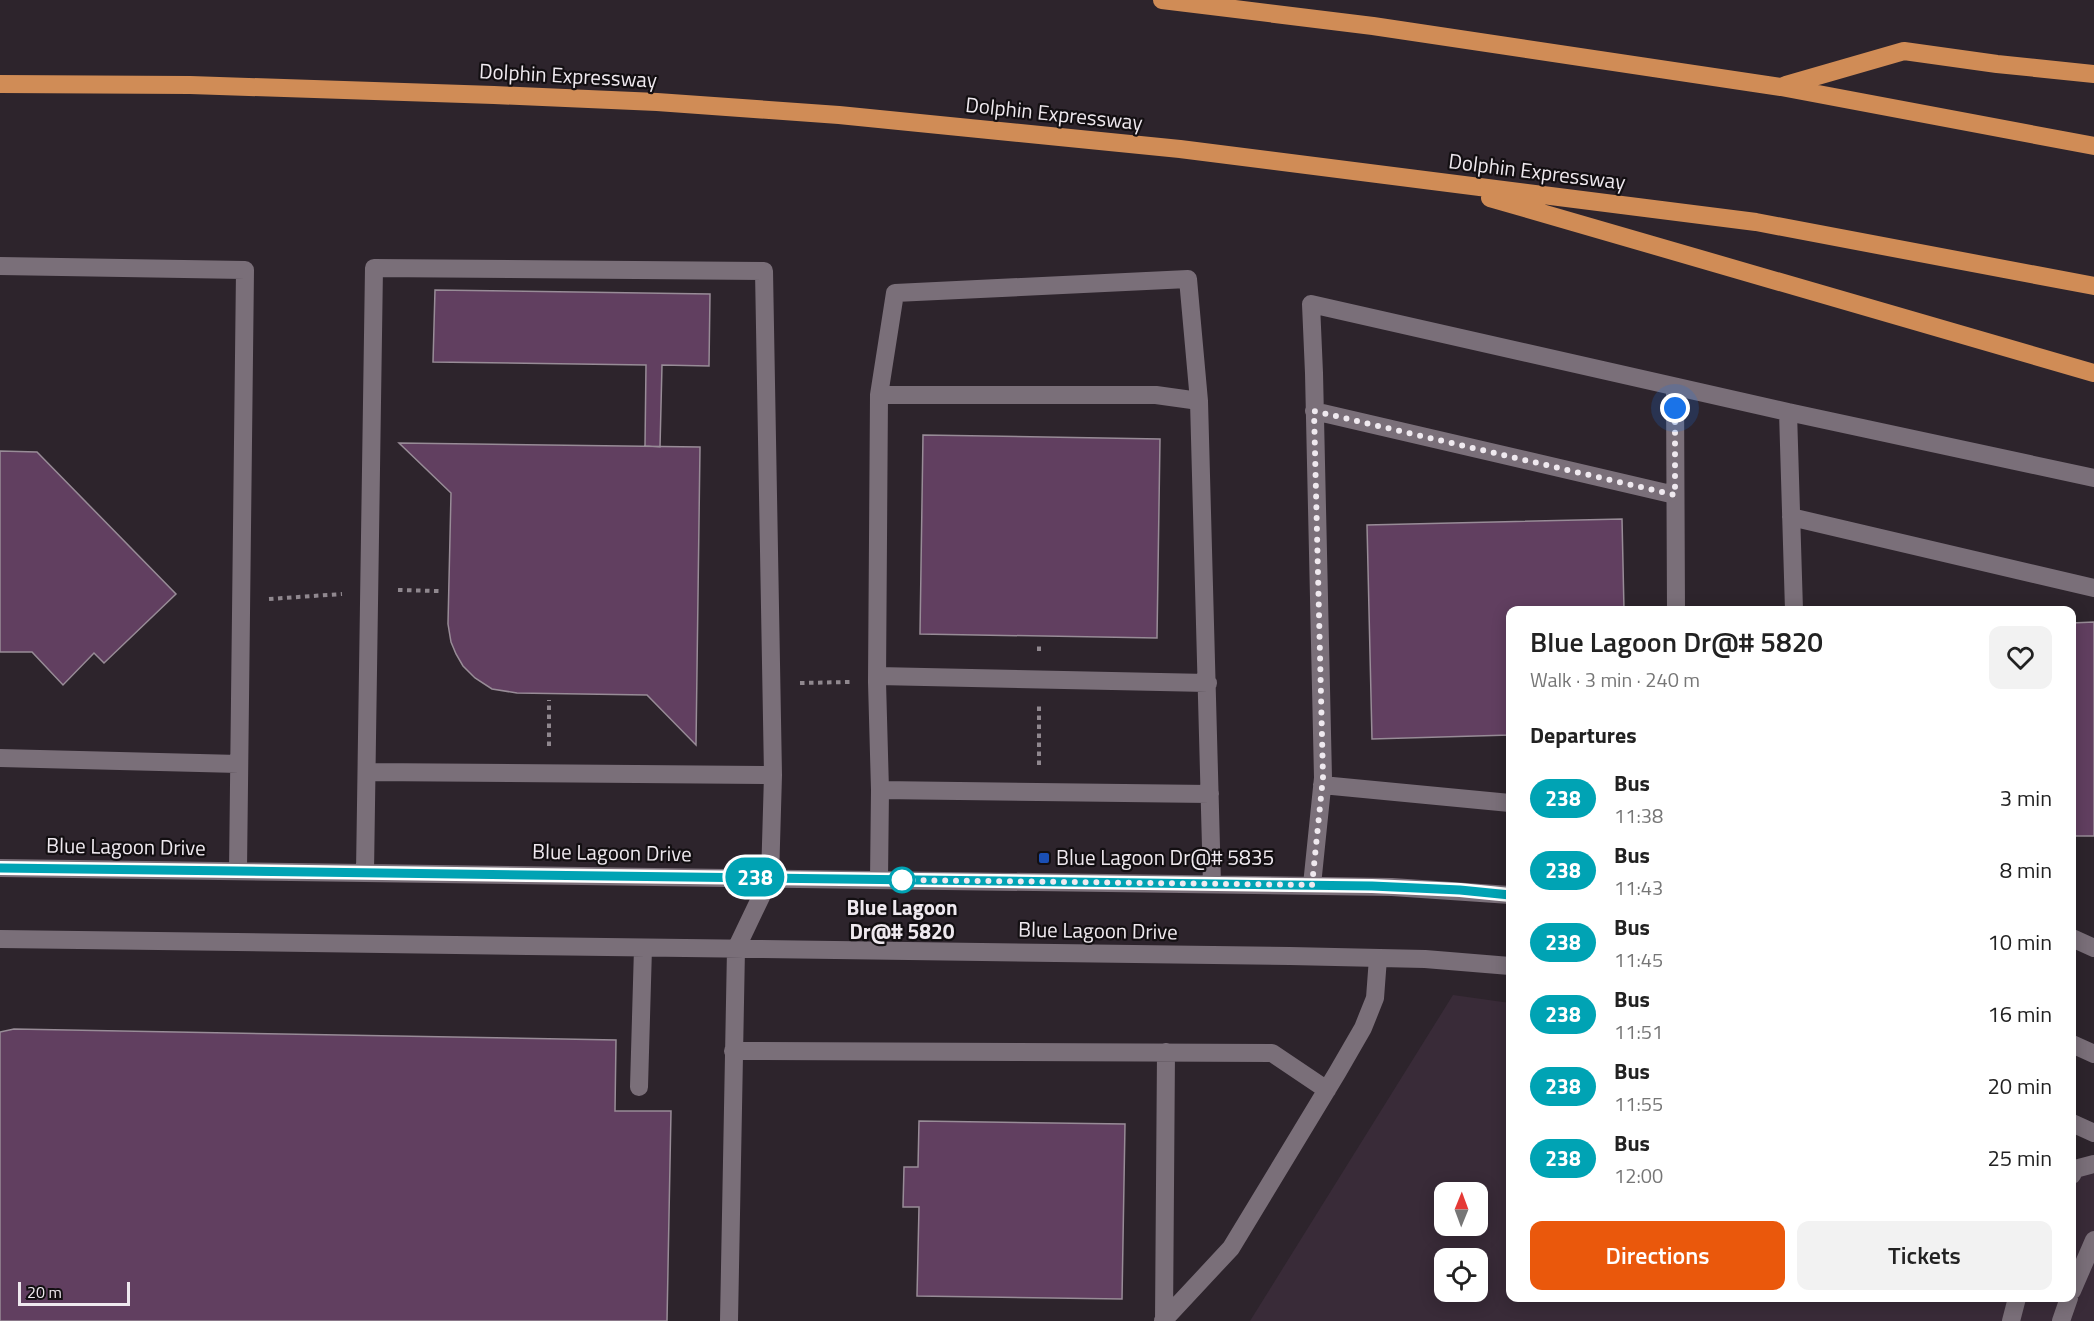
<!DOCTYPE html>
<meta charset="utf-8">
<style>
body{margin:0;font-family:"Titillium Web",sans-serif;background:#f2f2f2;color:#222;height:100vh;display:flex;flex-direction:column;font-size:22px;white-space:nowrap}
*{box-sizing:border-box;margin:0}
p{font-size:20px;color:#767676}
.icon{flex:none;width:33px;height:33px;fill:none;stroke:currentColor;stroke-width:2;stroke-linecap:round;stroke-linejoin:round}
.map{position:relative;flex:1;overflow:hidden}
.side{position:absolute;left:1506px;top:606px;width:570px;height:696px;display:flex;flex-direction:column;background:#fff;border-radius:12px;box-shadow:0 3px 15px #0003}
.side>*{flex:none}
.badge{padding:0 12px;border-radius:20px;font-size:21px;line-height:39px}
.needle{width:39px;rotate:1deg}
.controls{position:absolute;left:1434px;top:1182px;display:grid;gap:12px}
.controls a{display:grid;place-items:center;width:54px;height:54px;border-radius:12px;background:#fff;box-shadow:0 3px 15px #0003;font-size:30px}
.scale{position:absolute;left:18px;bottom:15px;width:112px;box-sizing:border-box;padding-left:6px;border:3px solid #efe9ef;border-top:0;font-size:16px;line-height:21px;white-space:nowrap;color:#efe9ef;-webkit-text-stroke:4px #130f12;paint-order:stroke}
.you{position:absolute;width:30px;height:30px;margin:-15px;border:4px solid #fff;border-radius:50%;background:#1a73e8;box-shadow:0 0 0 9px #1a73e833}
.map>.badge{position:absolute;translate:-50% -50%;box-shadow:0 0 0 3px #fff}
h2{padding:0 24px;font-size:22px;line-height:54px}
.round{display:grid;place-items:center;flex:none;width:63px;height:63px;border-radius:12px;background:#f2f2f2}
.overview{display:flex;align-items:center;justify-content:space-between;height:102px;padding:0 24px}
h1{font-size:28px;font-weight:600;line-height:45px}
.action{display:flex;gap:12px;margin-top:auto;padding:12px 24px}
.action a{flex:1;height:69px;border-radius:12px;background:#ea580c;color:#fff;font-size:24px;font-weight:600;line-height:69px;text-align:center}
.action a+a{background:#f2f2f2;color:#222}
ul{padding:0;list-style:none}
li{display:flex;align-items:center;gap:18px;height:72px;padding:0 24px}
li div{flex:1}
li b{display:block;font-size:22px}
li em{font-style:normal}
li .badge{min-width:66px;font-weight:700;text-align:center}
.map>svg:first-child{display:block}
</style>
<div class="map">
<svg width="2094" height="1321" viewBox="0 0 2094 1321">
<rect width="100%" height="100%" fill="#2d242c"/>
<path fill="#392b38" fill-rule="evenodd" d="M1453 995 1510 1003V1298H2072V1163L2094 1174V1321H1250ZM1444 1192H1478V1226H1444ZM1444 1258H1478V1292H1444Z"/>
<path fill="#613f60" stroke="#988c97" stroke-width="1.5" d="M435 290 710 294 709 366 662 365 660 447 645 446 646 365 433 362Z
M923 435 1160 439 1157 638 920 634Z
M399 443 700 447 696 745 647 695 517 693 492 689 475 678 463 666 456 654 451 642 448 624 451 493Z
M0 451 37 452 176 594 104 663 94 653 63 685 32 652H0Z
M1622 519 1624 610H1510V735L1372 739 1367 525Z
M2094 622V836H2072V623Z
M14 1029 616 1040 615 1111H671L667 1321H0V1032Z
M919 1121 1125 1124 1122 1299 917 1296 919 1207H903L904 1167H918Z"/>
<g fill="none" stroke-linecap="round" stroke-linejoin="round">
<path stroke="#90888f" stroke-width="4" stroke-dasharray="4.5 4.5" stroke-linecap="butt" d="M398 590 439 591
M269 599 342 594
M1039 651V642
M800 683 850 682
M549 746V700
M1039 765V706"/>
<path stroke="#7a6f79" stroke-width="18" d="M0 266 245 270 238 871
M1675 387 1676 610
M879 395H1156L1199 401
M1314 411 1675 495
M1791 517 2094 588
M1794 610 1788 412 2094 478
M878 676 1208 683
M0 758 239 764
M367 772 773 775
M1322 785 1510 803
M880 790 1210 794
M0 868 1392 887 1510 895
M365 872 374 268 764 271 773 775 770 878 736 949 729 1321
M879 880 880 790 877 682 879 395 895 293 1188 279 1199 401 1212 884
M1312 885 1323 778 1314 373 1311 304 1788 412
M2072 938 2094 948
M0 939 1290 956 1425 959 1510 966
M2072 1044 2094 1054
M733 1051 1272 1053 1327 1090
M639 1087 643 948
M2072 1123 2094 1133
M2072 1175 2075 1169 2094 1164
M2072 1291 2094 1240
M1164 1320 1166 1052
M1163 1321 1231 1248 1337 1073 1363 1028 1375 998 1378 958
M2011 1321 2017 1298
M2061 1321 2069 1298"/>
<path stroke="#d08c56" stroke-width="18" d="M1162 0 1373 26 1781 87 2094 146
M0 84 190 85 494 95 657 102 839 115 1180 149 1756 222 2094 286
M1786 85 1904 51 1997 64 2094 74
M1490 198 2094 373"/>
</g>
<g fill="none" stroke-linecap="round" stroke-linejoin="round">
<defs>
<path id="line" d="M0 868 1372 886 1460 890 1510 895"/>
</defs>
<use href="#line" stroke="#fff" stroke-width="14"/>
<use href="#line" stroke="#00a3b4" stroke-width="9"/>
<path stroke="#efe9ef" stroke-width="6" stroke-dasharray="0 10.8" d="M902 880 1312 885 1323 777 1314 411 1675 495V408"/>
</g>
<rect fill="#1a4fb4" stroke="#130f12" stroke-width="2" x="1038" y="852" width="12" height="12" rx="3"/>
<circle fill="#fff" stroke="#00a3b4" stroke-width="3" cx="902" cy="880" r="12"/>
<g text-anchor="middle" stroke-width="4.5" stroke-linejoin="round" paint-order="stroke">
<g font-size="21" fill="#efe9ef" stroke="#130f12">
<text transform="translate(568 76) rotate(3)" y="7">Dolphin Expressway</text>
<text transform="translate(1054 114) rotate(6)" y="7">Dolphin Expressway</text>
<text transform="translate(1537 172) rotate(7)" y="7">Dolphin Expressway</text>
<text transform="translate(126 847) rotate(1)" y="7">Blue Lagoon Drive</text>
<text transform="translate(612 853) rotate(1)" y="7">Blue Lagoon Drive</text>
<text transform="translate(1098 931) rotate(1)" y="7">Blue Lagoon Drive</text>
</g>
<g font-size="21" fill="#efe9ef" stroke="#130f12" text-anchor="start">
<text x="1056" y="865">Blue Lagoon Dr@# 5835</text>
</g>
<g font-size="21" font-weight="bold" fill="#efe9ef" stroke="#130f12">
<text x="902" y="915">Blue Lagoon<tspan x="902" dy="24">Dr@# 5820</tspan></text>
</g>
</g>
</svg>
<div class="controls">
<a><svg class="needle" viewBox="-14 -14 28 28"><path d="M0-13l5 13h-10z" fill="#e53935"/><path d="M0 13l5-13h-10z" fill="#767676"/></svg></a>
<a><svg class="icon" aria-label="locate" viewBox="0 0 24 24"><circle cx="12" cy="12" r="6"/><path d="M12 2v4M12 18v4M2 12h4M18 12h4"/></svg></a>
</div>
<div class="scale">20 m</div>
<div class="you" style="left:1675px;top:408px"></div>
<b class="badge" style="left:755px;top:877px;background:#00a3b4;color:#fff">238</b>
<section class="side">
<div class="overview"><div><h1>Blue Lagoon Dr@# 5820</h1><p>Walk · 3 min · 240 m</p></div><a class="round"><svg class="icon" aria-label="heart" viewBox="0 0 24 24"><path d="M12 20l-8-8c-3-5 5-10 8-4 3-6 11-1 8 4z"/></svg></a></div>
<h2>Departures</h2>
<ul>
<li><span class="badge" style="background:#00a3b4;color:#fff">238</span><div><b>Bus</b><p>11:38</p></div><em>3 min</em></li>
<li><span class="badge" style="background:#00a3b4;color:#fff">238</span><div><b>Bus</b><p>11:43</p></div><em>8 min</em></li>
<li><span class="badge" style="background:#00a3b4;color:#fff">238</span><div><b>Bus</b><p>11:45</p></div><em>10 min</em></li>
<li><span class="badge" style="background:#00a3b4;color:#fff">238</span><div><b>Bus</b><p>11:51</p></div><em>16 min</em></li>
<li><span class="badge" style="background:#00a3b4;color:#fff">238</span><div><b>Bus</b><p>11:55</p></div><em>20 min</em></li>
<li><span class="badge" style="background:#00a3b4;color:#fff">238</span><div><b>Bus</b><p>12:00</p></div><em>25 min</em></li>
</ul>
<div class="action"><a>Directions</a><a>Tickets</a></div>
</section>
</div>
